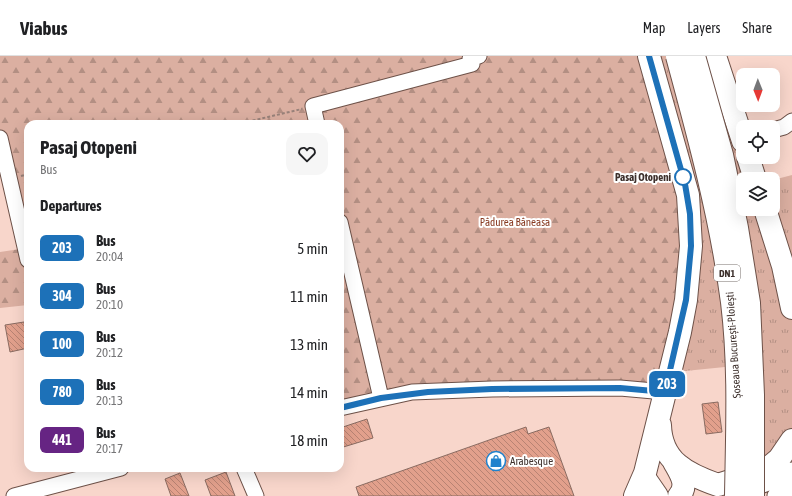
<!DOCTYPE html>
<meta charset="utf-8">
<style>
body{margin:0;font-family:"Asap Condensed",sans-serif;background:#f6f6f6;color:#202124;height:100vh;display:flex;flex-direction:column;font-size:15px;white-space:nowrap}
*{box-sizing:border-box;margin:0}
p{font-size:13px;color:#757577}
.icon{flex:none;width:22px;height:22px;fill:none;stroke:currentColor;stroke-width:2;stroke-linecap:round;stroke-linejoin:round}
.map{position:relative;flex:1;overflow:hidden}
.details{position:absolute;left:24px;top:64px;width:320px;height:352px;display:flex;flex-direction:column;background:#fff;border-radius:12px;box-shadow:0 4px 16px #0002}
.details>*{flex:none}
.badge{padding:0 8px;border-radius:6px;font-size:14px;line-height:26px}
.needle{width:26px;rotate:179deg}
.controls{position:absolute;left:736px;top:12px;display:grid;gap:8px}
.controls a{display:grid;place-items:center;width:44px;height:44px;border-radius:8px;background:#fff;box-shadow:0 4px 16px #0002;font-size:20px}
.map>.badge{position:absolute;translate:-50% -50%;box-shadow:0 0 0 2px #fff}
h2{padding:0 16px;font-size:15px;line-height:36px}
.round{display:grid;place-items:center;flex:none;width:42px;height:42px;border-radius:12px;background:#f6f6f6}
.headline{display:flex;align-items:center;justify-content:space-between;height:68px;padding:0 16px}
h1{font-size:19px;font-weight:700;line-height:30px}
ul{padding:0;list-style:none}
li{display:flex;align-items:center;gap:12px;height:48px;padding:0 16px}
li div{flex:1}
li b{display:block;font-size:15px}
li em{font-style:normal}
li .badge{min-width:44px;font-weight:700;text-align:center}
header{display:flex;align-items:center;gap:24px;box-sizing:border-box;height:56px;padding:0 20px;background:#fff;border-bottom:1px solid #e0e0e0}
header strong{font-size:19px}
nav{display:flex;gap:22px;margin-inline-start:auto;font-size:14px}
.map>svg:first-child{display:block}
</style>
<header>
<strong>Viabus</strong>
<nav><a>Map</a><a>Layers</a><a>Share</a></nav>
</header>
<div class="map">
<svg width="792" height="440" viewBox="0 0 792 440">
<defs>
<pattern id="grass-tufts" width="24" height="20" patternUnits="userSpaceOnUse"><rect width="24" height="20" fill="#dbafa1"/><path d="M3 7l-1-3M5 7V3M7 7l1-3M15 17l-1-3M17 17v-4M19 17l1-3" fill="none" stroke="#b38f83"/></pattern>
<pattern id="forest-firs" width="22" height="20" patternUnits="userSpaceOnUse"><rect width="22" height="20" fill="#dbafa1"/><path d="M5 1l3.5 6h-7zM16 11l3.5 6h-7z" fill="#b38f83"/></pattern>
<pattern id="building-back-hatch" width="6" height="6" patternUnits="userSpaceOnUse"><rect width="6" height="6" fill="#e2a08c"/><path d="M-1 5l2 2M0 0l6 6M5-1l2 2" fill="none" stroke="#b88373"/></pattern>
</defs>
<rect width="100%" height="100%" fill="#f8d6cb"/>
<path fill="url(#grass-tufts)" d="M649 0H677L735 310 675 316Z
M694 0H715L755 123H743V153H773V124L792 119V384L753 418Z"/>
<path fill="url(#forest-firs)" d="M0 0H649L688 139 665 336 492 333 340 352V68H28V249L0 252V196L20 193 0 105Z"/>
<path fill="url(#building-back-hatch)" stroke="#896b61" d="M24 266 28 292 10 296 5 269Z
M718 346 722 376 706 378 702 348Z
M367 363 373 382 340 392V372Z
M526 371 528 378 549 371 574 440H359L356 431Z
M226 416 235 440H211L205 424Z
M180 417 189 440H171L165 423Z"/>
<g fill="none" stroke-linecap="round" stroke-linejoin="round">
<defs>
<path id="minor" d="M317 68 313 50 472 8 470 3 479 0
M773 74 784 71 792 65
M0 82 28 204
M340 166 381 342
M340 352 412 336 492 333 620 332 665 336
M244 412 256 440
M14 440 121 412"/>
<path id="major" d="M741 435 792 416
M777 440 792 434"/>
<path id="highway" d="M715 0 743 85
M748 101 755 123
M765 153 783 210 792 252
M660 369C661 405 686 418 718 429L767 413 779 403 792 384
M674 406C680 417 689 429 679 440
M646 424 657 440
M635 440 645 417 680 276 686 244 691 190 688 139 649 0"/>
</defs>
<use href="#minor" stroke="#6d5148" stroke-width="17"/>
<use href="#major" stroke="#6d5148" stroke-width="21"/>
<use href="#highway" stroke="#6d5148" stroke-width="24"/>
<path stroke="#99827a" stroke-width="2" stroke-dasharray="3 2" stroke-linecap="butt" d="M238 68 302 53
M21 120 28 118"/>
<use href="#minor" stroke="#fff" stroke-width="15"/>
<use href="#major" stroke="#fff" stroke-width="19"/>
<use href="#highway" stroke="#fff" stroke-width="22"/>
<defs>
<path id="highway-bridge" d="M677 0C699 81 721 162 732 246 740 310 737 376 736 440
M694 0 722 99 737 172 749 247 753 339V440"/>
</defs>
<use href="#highway-bridge" stroke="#6d5148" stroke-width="24" stroke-linecap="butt"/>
<use href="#highway-bridge" stroke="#fff" stroke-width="22"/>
</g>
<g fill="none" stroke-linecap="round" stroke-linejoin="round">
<defs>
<path id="line" d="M340 352 381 342 428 336 492 333 620 332 665 336 686 244 691 190 690 158 685 128 649 0"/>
</defs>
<use href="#line" stroke="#fff" stroke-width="9"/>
<use href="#line" stroke="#1d71b8" stroke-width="6"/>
</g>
<defs>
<symbol id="shop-ring" viewBox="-11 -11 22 22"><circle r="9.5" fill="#fff" stroke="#2082cd" stroke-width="1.5"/><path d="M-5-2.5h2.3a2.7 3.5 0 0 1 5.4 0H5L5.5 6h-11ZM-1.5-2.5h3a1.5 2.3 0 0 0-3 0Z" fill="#2082cd"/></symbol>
</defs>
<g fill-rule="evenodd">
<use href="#shop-ring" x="485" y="394" width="22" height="22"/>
</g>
<circle fill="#fff" stroke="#1d71b8" stroke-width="2" cx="683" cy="121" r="8"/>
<g text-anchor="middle" stroke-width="4" stroke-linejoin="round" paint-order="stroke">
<rect fill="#fff" stroke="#776e6b" stroke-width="1" x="714" y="209" width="26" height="16" rx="3"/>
<g font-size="10" font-weight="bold" fill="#3d302c">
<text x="727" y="221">DN1</text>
</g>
<g font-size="11" font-weight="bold" fill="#3d302c" stroke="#fff" text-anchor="end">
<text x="671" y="125">Pasaj Otopeni</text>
</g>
<g font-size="11" fill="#883a21" stroke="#fff">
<text x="515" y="170">Pădurea Băneasa</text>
</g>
<g font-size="11" fill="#3d302c" stroke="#fff">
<text transform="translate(733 289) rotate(-94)" y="4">Șoseaua București-Ploiești</text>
</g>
<g font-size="11" fill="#3d302c" stroke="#fff" text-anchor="start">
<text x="510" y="409">Arabesque</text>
</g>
</g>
</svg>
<div class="controls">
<a><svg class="needle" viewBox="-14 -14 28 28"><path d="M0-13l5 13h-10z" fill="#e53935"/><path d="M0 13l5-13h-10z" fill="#757577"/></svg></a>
<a><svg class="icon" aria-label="locate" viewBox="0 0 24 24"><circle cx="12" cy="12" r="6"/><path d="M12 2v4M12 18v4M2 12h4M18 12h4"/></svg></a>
<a><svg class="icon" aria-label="layers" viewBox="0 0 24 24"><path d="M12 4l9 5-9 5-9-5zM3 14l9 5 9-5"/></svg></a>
</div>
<b class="badge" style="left:667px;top:328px;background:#1d71b8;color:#fff">203</b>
<section class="details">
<div class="headline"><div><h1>Pasaj Otopeni</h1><p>Bus</p></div><a class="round"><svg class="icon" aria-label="heart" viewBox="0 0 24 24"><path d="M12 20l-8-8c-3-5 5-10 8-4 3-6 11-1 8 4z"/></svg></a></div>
<h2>Departures</h2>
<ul>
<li><span class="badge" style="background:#1d71b8;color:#fff">203</span><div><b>Bus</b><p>20:04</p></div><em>5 min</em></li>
<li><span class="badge" style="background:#1d71b8;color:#fff">304</span><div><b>Bus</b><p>20:10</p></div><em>11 min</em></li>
<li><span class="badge" style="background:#1d71b8;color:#fff">100</span><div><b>Bus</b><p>20:12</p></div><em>13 min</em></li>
<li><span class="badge" style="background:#1d71b8;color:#fff">780</span><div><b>Bus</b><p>20:13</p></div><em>14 min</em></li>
<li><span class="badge" style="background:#662483;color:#fff">441</span><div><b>Bus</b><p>20:17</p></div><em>18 min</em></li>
</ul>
</section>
</div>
